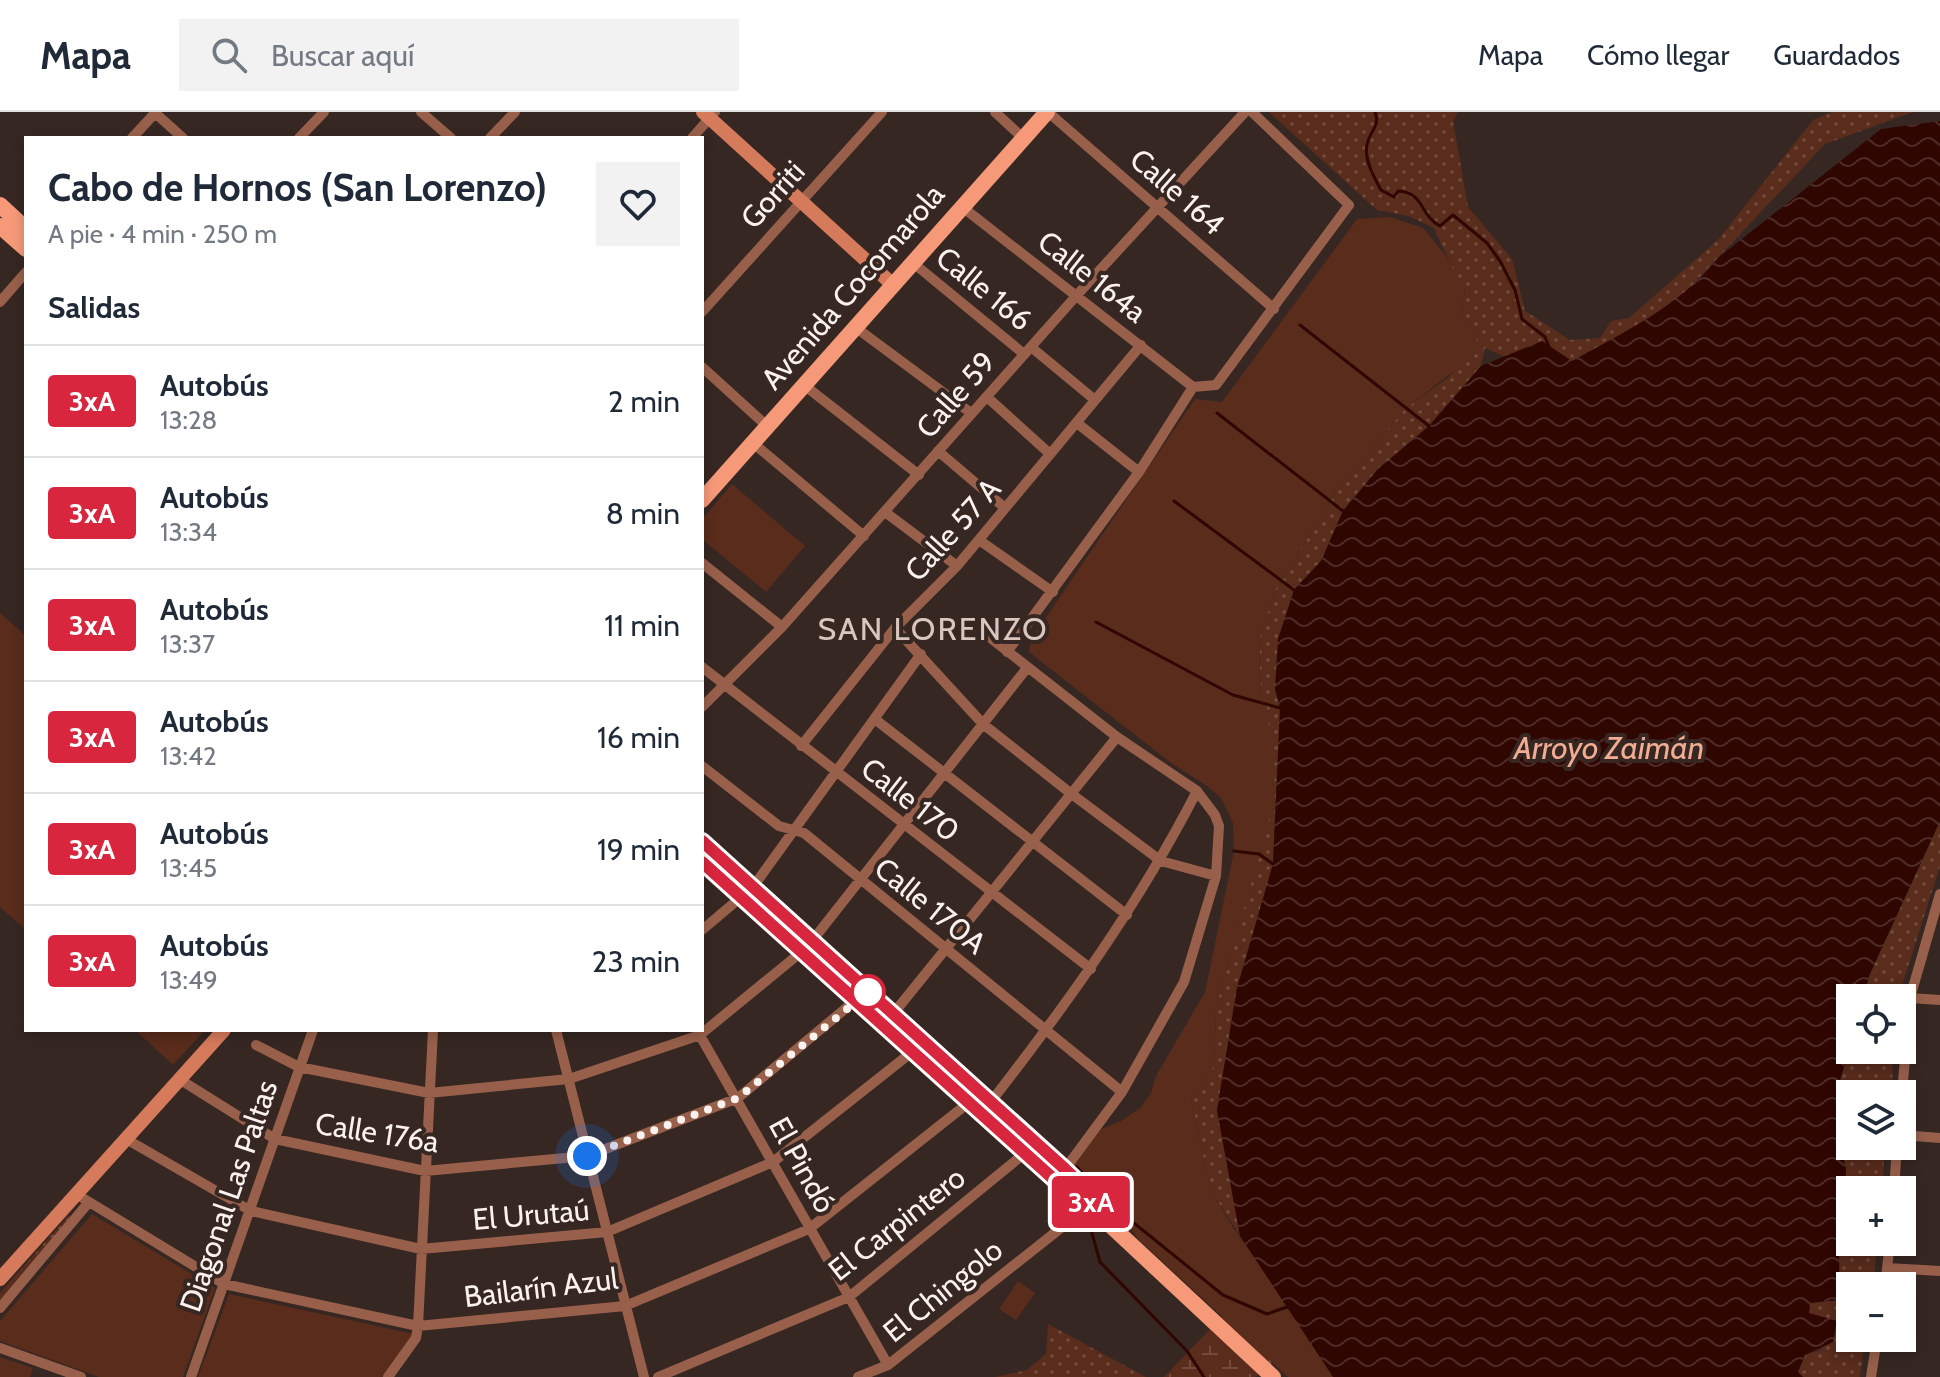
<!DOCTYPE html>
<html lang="es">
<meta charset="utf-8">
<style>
body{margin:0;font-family:Cabin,sans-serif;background:#f2f2f3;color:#1f2937;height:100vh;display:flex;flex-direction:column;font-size:30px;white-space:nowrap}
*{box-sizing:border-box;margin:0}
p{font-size:26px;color:#747a83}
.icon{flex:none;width:44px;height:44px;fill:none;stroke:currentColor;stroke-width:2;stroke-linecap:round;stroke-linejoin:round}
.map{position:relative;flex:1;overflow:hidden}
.sheet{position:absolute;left:24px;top:24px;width:680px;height:896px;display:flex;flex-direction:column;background:#fff;border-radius:0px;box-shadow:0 4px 12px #0003}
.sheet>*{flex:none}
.badge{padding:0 16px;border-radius:6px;font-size:28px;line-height:52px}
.buttons{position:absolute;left:1836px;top:872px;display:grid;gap:16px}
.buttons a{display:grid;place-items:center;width:80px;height:80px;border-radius:0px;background:#fff;box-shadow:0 4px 12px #0003;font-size:40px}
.you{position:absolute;width:40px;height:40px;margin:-20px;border:6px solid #fff;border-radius:50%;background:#1a73e8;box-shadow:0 0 0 12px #1a73e833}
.map>.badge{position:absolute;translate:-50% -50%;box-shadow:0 0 0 4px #fff}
h2{padding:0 24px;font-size:30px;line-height:72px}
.round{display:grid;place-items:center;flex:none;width:84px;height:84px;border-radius:0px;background:#f2f2f3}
.head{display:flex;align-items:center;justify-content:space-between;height:136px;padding:0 24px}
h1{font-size:38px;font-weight:700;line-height:60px}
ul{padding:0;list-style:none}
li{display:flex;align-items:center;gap:24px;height:112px;padding:0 24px;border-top:2px solid #e0e1e3}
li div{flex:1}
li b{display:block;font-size:30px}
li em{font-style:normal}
li .badge{min-width:88px;font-weight:700;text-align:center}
header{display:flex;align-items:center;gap:48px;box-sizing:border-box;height:112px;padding:0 40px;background:#fff;border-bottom:2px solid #e0e1e3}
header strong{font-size:38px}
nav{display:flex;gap:44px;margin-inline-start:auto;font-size:28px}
.search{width:560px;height:72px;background:#f2f2f3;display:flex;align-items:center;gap:20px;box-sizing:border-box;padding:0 28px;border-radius:0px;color:#747a83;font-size:30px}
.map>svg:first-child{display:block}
</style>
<header>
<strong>Mapa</strong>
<div class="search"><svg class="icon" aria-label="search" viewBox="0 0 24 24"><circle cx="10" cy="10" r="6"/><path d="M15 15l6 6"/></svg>Buscar aquí</div>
<nav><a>Mapa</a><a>Cómo llegar</a><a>Guardados</a></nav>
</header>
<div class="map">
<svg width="1940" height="1265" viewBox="0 0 1940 1265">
<defs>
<pattern id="grass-dots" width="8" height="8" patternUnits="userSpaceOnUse" patternTransform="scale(2)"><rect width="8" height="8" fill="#592c1c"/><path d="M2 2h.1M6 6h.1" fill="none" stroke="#724b3d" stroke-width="1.8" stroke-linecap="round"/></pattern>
<pattern id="wetland-marsh" width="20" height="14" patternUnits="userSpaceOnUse" patternTransform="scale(2)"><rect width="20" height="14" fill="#592c1c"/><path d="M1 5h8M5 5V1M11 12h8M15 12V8" fill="none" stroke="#724b3d"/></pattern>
<pattern id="water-waves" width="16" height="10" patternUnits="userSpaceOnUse" patternTransform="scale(2)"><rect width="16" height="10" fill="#2f0600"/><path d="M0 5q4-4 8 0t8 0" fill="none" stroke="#4e2b26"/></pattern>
</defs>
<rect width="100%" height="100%" fill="#362722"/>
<path fill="url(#grass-dots)" d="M1269 0H1458L1453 9 1468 95 1512 147 1525 199 1570 228 1600 226 1611 209 1629 206 1718 128 1813 8 1832 0H1913L1825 32 1631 238 1531 256 1485 236 1481 254 1429 314 1378 357 1343 398 1321 449 1294 478 1275 577 1280 596 1273 752 1237 876 1217 998 1240 1124 1211 1079 1191 988 1214 954 1216 896 1274 687 1261 584 1259 529 1275 478 1337 379 1405 297 1449 265 1478 232 1471 211 1461 204 1465 177 1458 169 1434 116 1409 104 1377 98Z
M1940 709V754L1898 886H1864L1869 864Z
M1850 936 1893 938 1892 982H1850V1034H1885L1882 1078H1850V1130H1877L1873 1174H1850V1226H1865L1860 1265H1803L1798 1260 1805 1243 1821 1238 1837 1210 1809 1202 1810 1191 1840 1188 1839 1144 1846 1057 1836 1015 1837 978Z
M69 1103 74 1107 0 1190V1181Z
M1048 1212 1146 1265H995L1027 1258 1046 1242Z"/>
<path fill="url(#wetland-marsh)" d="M1238 1188 1291 1235 1255 1265H1164Z"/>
<path fill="#592c1c" d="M1390 105 1423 116 1446 144 1465 177 1461 204 1471 211 1478 232 1485 235 1405 297 1337 379 1275 478 1259 529 1261 584 1267 593 1275 687 1216 896 1214 954 1191 988 1211 1079 1234 1117 1283 1183 1334 1265H1288L1139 1128 1107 1084 1071 1056 1097 1019 1121 1009 1140 996 1151 981 1156 964 1205 880 1234 739 1233 711 1221 686 1207 674 1171 651 1029 540 1031 527 1195 287 1222 290 1357 107Z
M732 372 805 434 766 480 702 427V407Z
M0 501 26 524V818L0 795Z
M135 918H205L173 953Z
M92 1102 215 1176 183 1265H99L0 1229V1209Z
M1018 1169 1035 1181 1016 1208 999 1197Z
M229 1182 414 1222 386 1265H198Z
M0 1245 33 1256 30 1265H0Z"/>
<path fill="url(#water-waves)" d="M1940 9V709L1869 864 1864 886H1850V936L1837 978 1836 1015 1846 1057 1839 1144 1840 1188 1810 1191 1809 1201 1837 1209 1833 1230 1805 1243 1798 1260 1803 1265H1333L1240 1124 1217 998 1237 876 1273 752 1280 596 1275 577 1278 527 1294 478 1321 449 1343 399 1378 357 1429 314 1481 254 1542 229 1572 249C1626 219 1680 194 1719 145L1881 17Z"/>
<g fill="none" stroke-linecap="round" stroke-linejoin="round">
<path stroke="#2f0600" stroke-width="3" d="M1375 0C1380 13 1372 17 1368 29 1362 45 1374 65 1381 78L1394 85 1398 79C1424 80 1420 104 1440 114L1453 103 1487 131 1500 149 1515 178 1522 207 1545 225 1549 235
M1300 213 1429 314
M1217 301 1343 399
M1174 389 1294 478
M1096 510 1233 583 1280 596
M1234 739 1259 742 1273 752
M1077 1055 1088 1068
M1092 1074 1103 1086 1223 1183 1267 1202 1287 1195
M1090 1114 1100 1150 1187 1239 1204 1265"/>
<path stroke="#98604b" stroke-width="10" d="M154 0 183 26
M421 0 451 26
M995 0 1023 26
M1048 0 1274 197
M132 26 156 0
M299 26 324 0
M490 26 515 0
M692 26 715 0
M961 94 1193 275
M912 150 1024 242
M0 190 26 160
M702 200 882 0
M855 215 971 301
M1031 235 1095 288
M702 255 767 314
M804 273 919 363
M1193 275 1216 273 1349 93 1252 0
M987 285 1050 342
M1077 311 1139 360
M753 331 864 424
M938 339 1005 396
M885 400 957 454
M979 428 1053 480
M702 451 782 515
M895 516 983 612 1069 680 1161 749 1216 764
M988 524 1117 625 1197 679 1215 703 1219 714 1216 764 1184 870 1122 980 1065 1057
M1007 540 1139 360 1193 275
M702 555 1091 857
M702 595 782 515 1077 183 1245 0
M876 608 1127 803
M801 634 895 516 957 454 1141 233
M702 654 779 714 804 721 1122 980
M702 818 753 775 921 542
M812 829 1027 556
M1910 886 1940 888
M893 902 1117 625
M556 918 644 1265
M698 920 888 1253
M256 933 299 955 429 981 569 967 700 923 794 846
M179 967 275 1027 425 1059 587 1044 738 986 857 887
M1902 982 1910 886 1940 782
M990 991C1067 892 1139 792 1197 679
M1902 1023 1940 1026
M126 1027 251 1099 421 1137 607 1120 773 1050 912 940
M1894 1078 1897 1034
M76 1082 224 1172 418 1214 625 1194 809 1117 972 988
M1888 1156 1940 1159
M1885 1174 1890 1130
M0 1196 89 1090
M0 1236 81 1265
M191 1265 313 918
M388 1265 416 1226 418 1214 433 918
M658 1265 849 1185 1025 1041
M858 1265 888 1253 1081 1100 1091 1097
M1871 1265 1877 1226"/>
<path stroke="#d57b5b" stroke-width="14" d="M703 0 892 172
M0 1167 224 918"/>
<path stroke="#f69978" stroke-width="16" d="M0 93 26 117
M0 114 26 137
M702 388 1047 0
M702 729 1065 1057 1086 1077 1093 1097
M702 750 1078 1089 1093 1097 1273 1265"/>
</g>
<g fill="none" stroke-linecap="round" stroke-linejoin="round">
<defs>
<path id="line" d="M702 729 1065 1057 1086 1077 1093 1097 1078 1089 702 750"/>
</defs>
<use href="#line" stroke="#fff" stroke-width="18"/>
<use href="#line" stroke="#d7263d" stroke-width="12"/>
<path stroke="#fbf1ee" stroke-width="8" stroke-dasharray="0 14.4" d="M587 1044 738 986 868 880"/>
</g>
<circle fill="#fff" stroke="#d7263d" stroke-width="4" cx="868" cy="880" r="16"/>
<g text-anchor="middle" stroke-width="8" stroke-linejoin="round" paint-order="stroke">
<g font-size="30" fill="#fbf1ee" stroke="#362722">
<text transform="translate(1177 80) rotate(41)" y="10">Calle 164</text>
<text transform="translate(773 83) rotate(-48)" y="10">Gorriti</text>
<text transform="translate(1092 165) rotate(38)" y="10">Calle 164a</text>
<text transform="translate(853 175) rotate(-49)" y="10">Avenida Cocomarola</text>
<text transform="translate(984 177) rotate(39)" y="10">Calle 166</text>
<text transform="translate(956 283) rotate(-49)" y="10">Calle 59</text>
<text transform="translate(953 418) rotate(-48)" y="10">Calle 57 A</text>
<text transform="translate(910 688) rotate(38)" y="10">Calle 170</text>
<text transform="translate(930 794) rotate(39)" y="10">Calle 170A</text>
<text transform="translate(377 1021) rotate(9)" y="10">Calle 176a</text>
<text transform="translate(802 1053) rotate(61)" y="10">El Pindó</text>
<text transform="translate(229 1084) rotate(-71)" y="10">Diagonal Las Paltas</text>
<text transform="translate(531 1103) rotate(-5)" y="10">El Urutaú</text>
<text transform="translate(897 1112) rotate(-38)" y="10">El Carpintero</text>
<text transform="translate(541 1176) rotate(-7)" y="10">Bailarín Azul</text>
<text transform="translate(943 1179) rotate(-39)" y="10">El Chingolo</text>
</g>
<g font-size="32" letter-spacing="2" fill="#d9c6bf" stroke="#362722">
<text x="933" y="528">SAN LORENZO</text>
</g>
<g font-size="32" font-style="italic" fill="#f1ac93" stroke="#362722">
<text x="1609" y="647">Arroyo Zaimán</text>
</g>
</g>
</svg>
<div class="buttons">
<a><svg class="icon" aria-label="locate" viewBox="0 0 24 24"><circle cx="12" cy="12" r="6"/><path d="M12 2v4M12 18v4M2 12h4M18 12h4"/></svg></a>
<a><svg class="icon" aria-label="layers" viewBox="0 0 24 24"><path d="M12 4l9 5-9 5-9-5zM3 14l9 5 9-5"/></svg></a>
<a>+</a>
<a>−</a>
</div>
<div class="you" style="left:587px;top:1044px"></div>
<b class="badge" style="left:1091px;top:1090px;background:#d7263d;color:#fff">3xA</b>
<section class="sheet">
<div class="head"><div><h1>Cabo de Hornos (San Lorenzo)</h1><p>A pie · 4 min · 250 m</p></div><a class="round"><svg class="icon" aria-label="heart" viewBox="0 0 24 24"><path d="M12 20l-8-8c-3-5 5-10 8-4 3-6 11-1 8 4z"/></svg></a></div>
<h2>Salidas</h2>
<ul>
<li><span class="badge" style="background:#d7263d;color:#fff">3xA</span><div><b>Autobús</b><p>13:28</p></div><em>2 min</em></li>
<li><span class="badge" style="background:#d7263d;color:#fff">3xA</span><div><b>Autobús</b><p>13:34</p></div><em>8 min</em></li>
<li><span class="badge" style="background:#d7263d;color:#fff">3xA</span><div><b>Autobús</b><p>13:37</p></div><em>11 min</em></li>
<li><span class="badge" style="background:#d7263d;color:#fff">3xA</span><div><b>Autobús</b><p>13:42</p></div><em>16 min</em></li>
<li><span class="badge" style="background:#d7263d;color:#fff">3xA</span><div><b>Autobús</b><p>13:45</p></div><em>19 min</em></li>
<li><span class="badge" style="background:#d7263d;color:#fff">3xA</span><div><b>Autobús</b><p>13:49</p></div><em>23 min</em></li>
</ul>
</section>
</div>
